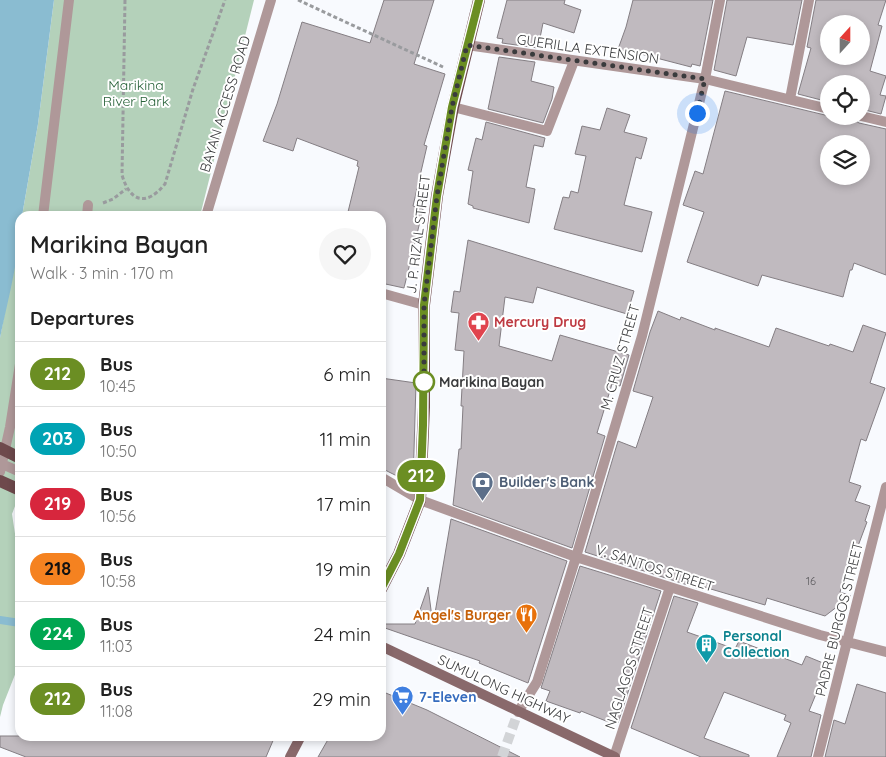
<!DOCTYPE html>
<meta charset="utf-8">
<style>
body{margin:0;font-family:Quicksand,sans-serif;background:#f6f6f6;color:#222;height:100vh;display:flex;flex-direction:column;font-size:19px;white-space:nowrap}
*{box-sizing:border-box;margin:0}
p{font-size:16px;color:#767676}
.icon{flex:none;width:28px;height:28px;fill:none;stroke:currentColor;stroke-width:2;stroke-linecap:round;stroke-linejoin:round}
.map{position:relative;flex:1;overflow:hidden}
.details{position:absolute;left:15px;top:211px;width:371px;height:530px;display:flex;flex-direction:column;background:#fff;border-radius:15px;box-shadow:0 2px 8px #0003}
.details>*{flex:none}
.badge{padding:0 10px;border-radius:16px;font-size:18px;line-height:32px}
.needle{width:32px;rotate:21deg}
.fabs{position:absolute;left:820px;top:15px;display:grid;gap:10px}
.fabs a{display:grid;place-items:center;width:50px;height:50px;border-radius:50%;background:#fff;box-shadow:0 2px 8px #0003;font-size:25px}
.you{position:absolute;width:25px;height:25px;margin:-12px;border:4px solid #fff;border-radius:50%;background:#1a73e8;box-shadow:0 0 0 8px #1a73e833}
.map>.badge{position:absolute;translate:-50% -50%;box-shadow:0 0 0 2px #fff}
h2{padding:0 15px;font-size:19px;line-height:45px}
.round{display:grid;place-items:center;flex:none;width:52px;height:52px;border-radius:26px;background:#f6f6f6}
.overview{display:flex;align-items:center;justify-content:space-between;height:85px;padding:0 15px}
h1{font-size:24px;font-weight:600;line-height:38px}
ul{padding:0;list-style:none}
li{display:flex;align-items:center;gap:15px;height:65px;padding:0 15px;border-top:1px solid #e0e0e0}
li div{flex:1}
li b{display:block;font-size:19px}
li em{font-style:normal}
li .badge{min-width:55px;font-weight:700;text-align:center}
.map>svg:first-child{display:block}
</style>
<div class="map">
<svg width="886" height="757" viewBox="0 0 886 757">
<rect width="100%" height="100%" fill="#f8fafe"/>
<path fill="#b4d1ba" d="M54 0H254L200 216H22L38 124Z
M20 230V493L12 514 17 547 20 553V662L3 705 0 717V338Z"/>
<path fill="#8abcd1" d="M0 0H54L38 124 22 216H20C20 257 8 299 0 338Z"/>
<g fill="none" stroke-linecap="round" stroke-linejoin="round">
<path stroke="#8abcd1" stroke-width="8" d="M0 620 20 623"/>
</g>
<path fill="#c0babf" stroke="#847e83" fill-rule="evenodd" d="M384 0H434L414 64 445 74 424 145 427 146 413 206 423 209 404 288 381 283V216H347L359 167 357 166 358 161 297 138 293 151 263 141 277 104 302 22 370 43Z
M507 0H565L564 4 581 10 574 33 543 23 538 48 502 43 503 39 497 38Z
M633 0H713L700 66 692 64 691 67 641 54 638 61 617 52 626 27Z
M727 0H802L793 45 747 37 736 76 714 70Z
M816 0H886L878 25 882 26 870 71 886 76 880 95 886 96 881 114 861 109V84H829V102L798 94 811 48 807 47ZM829 24H861V56H829Z
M499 57 535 62 531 81 554 87 552 99 543 123 488 109Z
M725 91 829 116H854L856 121 859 123 886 129V275L854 263 852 270H850L843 297 762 275 758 286 687 262 704 212 683 205 695 171 703 174ZM829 144H861V176H829Z
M607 108 630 115 624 132 647 138 641 159 636 157 624 205 652 212 642 252 554 229 563 197 569 198 571 191 578 193 586 156 575 154 582 126 600 130Z
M486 122 545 138 543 147 534 145 526 187 535 189 529 223 473 208V206L468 204 473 171 468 170 476 138 482 140Z
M468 240 634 291 627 314 537 287 533 303 505 297 499 346 552 361 560 335 629 355 620 386 612 384 597 433 605 436 572 548 453 505 459 449H461L463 406H461L464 351 455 350 459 313 451 312 454 291 460 292Z
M658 311 680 320 681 317 715 330V328L769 347 776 328 829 346 830 344 853 352 863 325 886 333 870 383 885 388 866 441 861 439 849 482 861 486 855 501 870 506 865 521 867 522 858 546 855 545 840 592 851 596 825 616 767 598 765 605 704 587 703 590 585 552 618 441 636 448 653 397 633 391 650 332Z
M381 378 416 383 413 484 381 468Z
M451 519 567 561 528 683 479 663 480 661 385 628V624H415L428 587 433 625Z
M580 566 661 591 618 723 612 720 611 723 581 711 580 713 546 701 550 691 541 688Z
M674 596 698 603 687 632 735 649 739 641 802 665 806 656 828 665 809 711 821 715 811 757H777L791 723 784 720 786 715 724 692 704 738 749 755V757H701L631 728Z
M857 684 886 693V757H825L834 720 845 724Z
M381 691 427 710 520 757H318L330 736H381Z
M0 736H275L266 757H26L0 747Z"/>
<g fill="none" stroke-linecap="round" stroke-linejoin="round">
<path stroke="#d2d4d7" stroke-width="10" stroke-dasharray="10 5" stroke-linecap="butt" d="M502 757 518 712"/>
<path stroke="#999b9e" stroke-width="3" stroke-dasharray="4 2.5" stroke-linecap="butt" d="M125 0 122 175C130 202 146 207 165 184L193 89 225 0
M298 0 443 67
M103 203 113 199 126 189"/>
<path stroke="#af9899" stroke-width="10" d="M453 107 547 131 574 61
M87 216 88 205
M381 293 424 305"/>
<path stroke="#af9899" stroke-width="10" d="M467 45 705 79 829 109
M790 99 809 0
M861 116 886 122
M43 216 69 0
M206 216 271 0
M2 464 20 472
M0 472 10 427 20 364
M381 477 420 500 576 557 820 635 886 652
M518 712 537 682 576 557 642 336 705 79 720 0
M614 757 670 587
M818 757 886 487"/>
<path stroke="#89696b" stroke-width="10" d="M381 646 615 757
M290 757 301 736"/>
<path stroke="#6e494c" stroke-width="12" d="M0 481 20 490
M381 589 399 554 420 500 424 407V305L437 196 453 107 479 0"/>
<path stroke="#6e494c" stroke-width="12" d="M0 448 20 458"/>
</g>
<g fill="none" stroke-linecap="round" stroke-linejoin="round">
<defs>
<path id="line" d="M381 589 399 554 420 500 423 425 424 305 437 196 452 107 479 0"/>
</defs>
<use href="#line" stroke="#fff" stroke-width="11"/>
<use href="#line" stroke="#6b8e23" stroke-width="8"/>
<path stroke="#3a3b3d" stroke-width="5" stroke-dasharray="0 9" d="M424 382V390V305L437 196 452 107 467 45 705 79 697 113"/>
</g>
<defs>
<symbol id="pharmacy-pin" viewBox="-11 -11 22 30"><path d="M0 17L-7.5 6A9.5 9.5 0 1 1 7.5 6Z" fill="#e0444e" stroke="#fff"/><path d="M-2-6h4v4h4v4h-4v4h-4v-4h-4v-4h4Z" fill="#fff"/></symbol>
<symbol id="bank-pin" viewBox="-11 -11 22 30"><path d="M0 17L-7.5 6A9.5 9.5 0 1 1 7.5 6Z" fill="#5c6f8a" stroke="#fff"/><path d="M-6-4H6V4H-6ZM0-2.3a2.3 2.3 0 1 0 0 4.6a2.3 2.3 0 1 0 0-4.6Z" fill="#fff"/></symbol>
<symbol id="restaurant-pin" viewBox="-11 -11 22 30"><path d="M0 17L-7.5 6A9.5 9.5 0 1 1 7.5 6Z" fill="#e8710a" stroke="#fff"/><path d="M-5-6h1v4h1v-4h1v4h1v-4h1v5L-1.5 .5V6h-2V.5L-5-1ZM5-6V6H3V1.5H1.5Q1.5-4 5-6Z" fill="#fff"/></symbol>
<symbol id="building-pin" viewBox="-11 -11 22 30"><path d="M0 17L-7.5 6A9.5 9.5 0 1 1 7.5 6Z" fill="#0f9aa8" stroke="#fff"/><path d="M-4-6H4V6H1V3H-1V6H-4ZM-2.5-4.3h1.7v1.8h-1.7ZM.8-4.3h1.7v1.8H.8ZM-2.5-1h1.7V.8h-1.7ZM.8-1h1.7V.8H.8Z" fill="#fff"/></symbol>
<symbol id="supermarket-pin" viewBox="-11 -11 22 30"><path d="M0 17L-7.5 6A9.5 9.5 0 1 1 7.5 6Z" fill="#3f7fe0" stroke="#fff"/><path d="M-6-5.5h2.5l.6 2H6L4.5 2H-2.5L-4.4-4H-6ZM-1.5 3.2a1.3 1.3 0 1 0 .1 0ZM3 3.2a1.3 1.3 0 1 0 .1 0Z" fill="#fff"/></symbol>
</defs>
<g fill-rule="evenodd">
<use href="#pharmacy-pin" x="466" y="310" width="25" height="34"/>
<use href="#bank-pin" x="470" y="470" width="25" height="34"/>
<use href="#restaurant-pin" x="514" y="602" width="25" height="34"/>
<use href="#building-pin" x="694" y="632" width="25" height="34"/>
<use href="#supermarket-pin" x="390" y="684" width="25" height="34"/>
</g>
<circle fill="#fff" stroke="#6b8e23" stroke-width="2.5" cx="424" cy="382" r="10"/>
<g text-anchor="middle" stroke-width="4" stroke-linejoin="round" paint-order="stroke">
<g font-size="11" fill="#5c5b5e">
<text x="811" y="585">16</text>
</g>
<g font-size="14" fill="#3a3b3d" stroke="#fff">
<text transform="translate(588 49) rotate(8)" y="5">GUERILLA EXTENSION</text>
<text transform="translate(225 104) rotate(-73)" y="5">BAYAN ACCESS ROAD</text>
<text transform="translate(418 234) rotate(-83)" y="5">J. P. RIZAL STREET</text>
<text transform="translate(620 357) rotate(-74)" y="5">M. CRUZ STREET</text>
<text transform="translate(655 568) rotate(18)" y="5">V. SANTOS STREET</text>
<text transform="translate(839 619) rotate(-76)" y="5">PADRE BURGOS STREET</text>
<text transform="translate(629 668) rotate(-72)" y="5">NAGLAGOS STREET</text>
<text transform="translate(504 689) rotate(25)" y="5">SUMULONG HIGHWAY</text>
</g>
<g font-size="14" fill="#29633a" stroke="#fff">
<text x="136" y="90">Marikina<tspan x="136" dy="16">River Park</tspan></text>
</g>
<g font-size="14" font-weight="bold" fill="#be3a42" stroke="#fff" text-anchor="start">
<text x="494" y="327">Mercury Drug</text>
</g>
<g font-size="14" font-weight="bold" fill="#3a3b3d" stroke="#fff" text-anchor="start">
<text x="439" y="387">Marikina Bayan</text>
</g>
<g font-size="14" font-weight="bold" fill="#4e5e75" stroke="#fff" text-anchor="start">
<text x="499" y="487">Builder's Bank</text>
</g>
<g font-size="14" font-weight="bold" fill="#c56008" stroke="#fff" text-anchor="end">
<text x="511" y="620">Angel's Burger</text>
</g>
<g font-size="14" font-weight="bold" fill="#0d838f" stroke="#fff" text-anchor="start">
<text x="723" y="641">Personal<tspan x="723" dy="16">Collection</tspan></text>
</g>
<g font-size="14" font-weight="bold" fill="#366cbe" stroke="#fff" text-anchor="start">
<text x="419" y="702">7-Eleven</text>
</g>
</g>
</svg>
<div class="fabs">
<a><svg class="needle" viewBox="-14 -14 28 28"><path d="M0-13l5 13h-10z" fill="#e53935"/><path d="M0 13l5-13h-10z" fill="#767676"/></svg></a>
<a><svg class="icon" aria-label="locate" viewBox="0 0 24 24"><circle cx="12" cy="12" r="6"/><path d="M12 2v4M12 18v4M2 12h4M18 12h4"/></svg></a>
<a><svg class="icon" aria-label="layers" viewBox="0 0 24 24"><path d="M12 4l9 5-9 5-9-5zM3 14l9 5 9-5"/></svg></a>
</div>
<div class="you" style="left:697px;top:113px"></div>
<b class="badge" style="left:421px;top:476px;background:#6b8e23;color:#fff">212</b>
<section class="details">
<div class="overview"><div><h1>Marikina Bayan</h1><p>Walk · 3 min · 170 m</p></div><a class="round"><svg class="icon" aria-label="heart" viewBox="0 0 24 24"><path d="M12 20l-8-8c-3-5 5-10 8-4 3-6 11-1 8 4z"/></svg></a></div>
<h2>Departures</h2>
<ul>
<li><span class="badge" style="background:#6b8e23;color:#fff">212</span><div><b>Bus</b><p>10:45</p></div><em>6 min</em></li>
<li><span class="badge" style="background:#00a3b4;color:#fff">203</span><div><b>Bus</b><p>10:50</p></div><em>11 min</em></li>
<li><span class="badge" style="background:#d7263d;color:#fff">219</span><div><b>Bus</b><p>10:56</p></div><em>17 min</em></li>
<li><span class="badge" style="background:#f58220;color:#111">218</span><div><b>Bus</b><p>10:58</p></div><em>19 min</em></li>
<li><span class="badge" style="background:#00a651;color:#fff">224</span><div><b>Bus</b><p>11:03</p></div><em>24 min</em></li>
<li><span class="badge" style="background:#6b8e23;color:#fff">212</span><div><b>Bus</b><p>11:08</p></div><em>29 min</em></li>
</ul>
</section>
</div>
